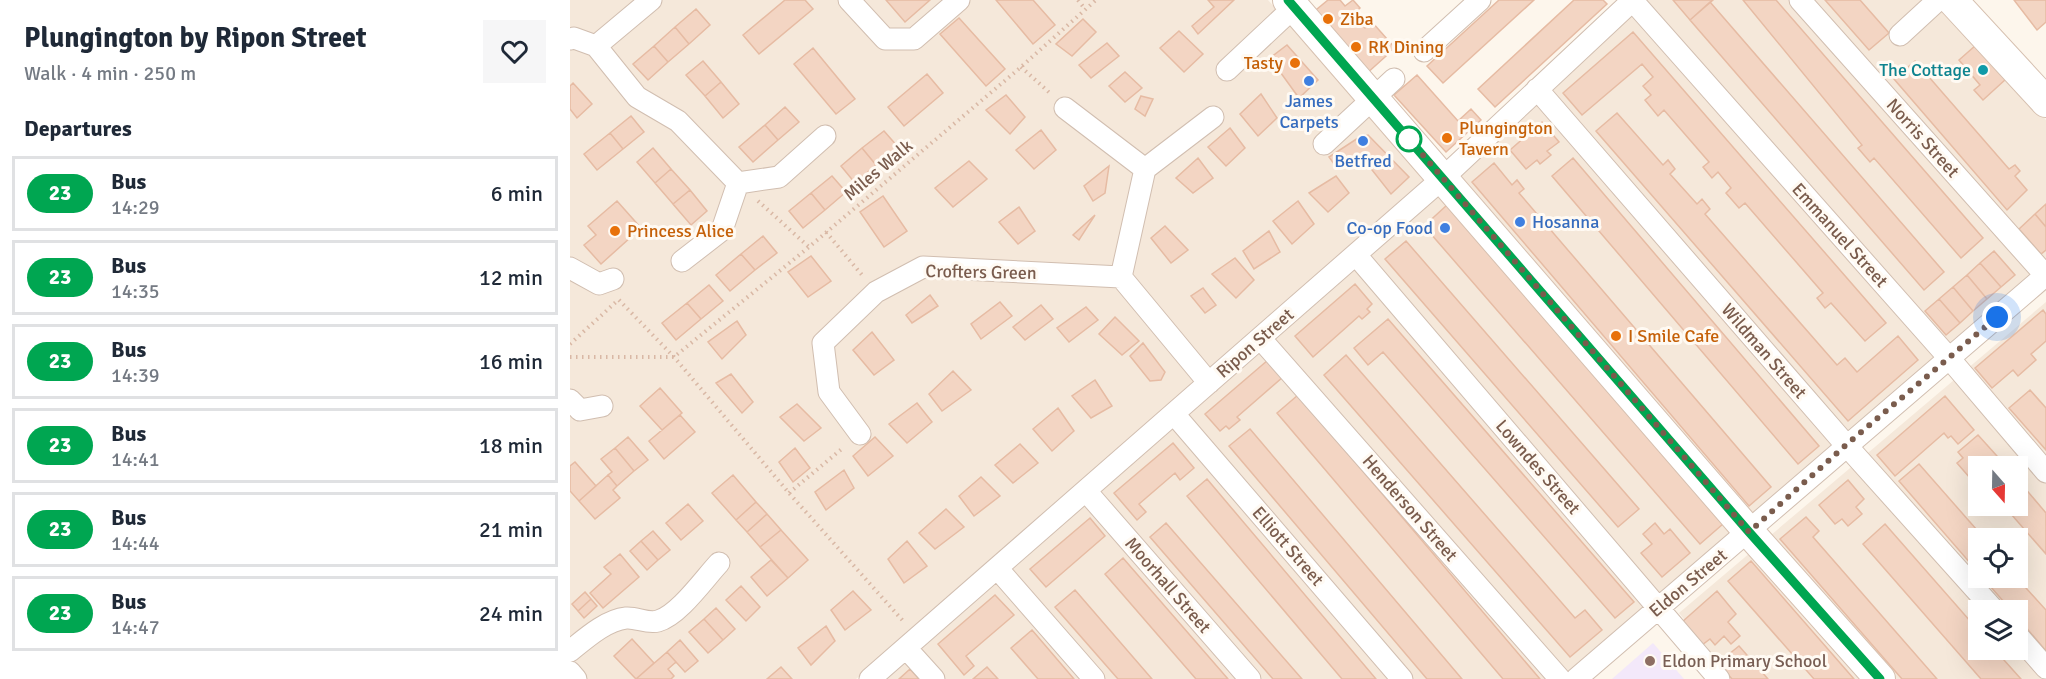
<!DOCTYPE html>
<meta charset="utf-8">
<style>
body{margin:0;font-family:Signika,sans-serif;background:#f6f6f7;color:#1f2937;height:100vh;display:flex;flex-direction:column;font-size:22px;white-space:nowrap}
*{box-sizing:border-box;margin:0}
p{font-size:20px;color:#747a83}
.icon{flex:none;width:33px;height:33px;fill:none;stroke:currentColor;stroke-width:2;stroke-linecap:round;stroke-linejoin:round}
.map{position:relative;flex:1;overflow:hidden}
.sheet{display:flex;flex-direction:column;background:#fff;width:570px}
.sheet>*{flex:none}
.badge{padding:0 12px;border-radius:20px;font-size:21px;line-height:39px}
.needle{width:39px;rotate:160deg}
.fabs{position:absolute;left:1398px;top:456px;display:grid;gap:12px}
.fabs a{display:grid;place-items:center;width:60px;height:60px;border-radius:0px;background:#fff;box-shadow:0 6px 24px #0002;font-size:30px}
.you{position:absolute;width:30px;height:30px;margin:-15px;border:4px solid #fff;border-radius:50%;background:#1a73e8;box-shadow:0 0 0 9px #1a73e833}
.map>.badge{position:absolute;translate:-50% -50%;box-shadow:0 0 0 3px #fff}
h2{padding:0 24px;font-size:22px;line-height:54px}
.round{display:grid;place-items:center;flex:none;width:63px;height:63px;border-radius:0px;background:#f6f6f7}
.headline{display:flex;align-items:center;justify-content:space-between;height:102px;padding:0 24px}
h1{font-size:28px;font-weight:700;line-height:45px}
ul{padding:0;list-style:none}
li{display:flex;align-items:center;gap:18px;height:75px;margin:0 12px 9px;padding:0 12px;border:3px solid #e0e1e3;border-radius:0px}
li div{flex:1}
li b{display:block;font-size:22px}
li em{font-style:normal}
li .badge{min-width:66px;font-weight:700;text-align:center}
main{display:flex;flex:1;min-height:0}
.map>svg:first-child{display:block}
</style>
<main>
<section class="sheet">
<div class="headline"><div><h1>Plungington by Ripon Street</h1><p>Walk · 4 min · 250 m</p></div><a class="round"><svg class="icon" aria-label="heart" viewBox="0 0 24 24"><path d="M12 20l-8-8c-3-5 5-10 8-4 3-6 11-1 8 4z"/></svg></a></div>
<h2>Departures</h2>
<ul>
<li><span class="badge" style="background:#00a651;color:#fff">23</span><div><b>Bus</b><p>14:29</p></div><em>6 min</em></li>
<li><span class="badge" style="background:#00a651;color:#fff">23</span><div><b>Bus</b><p>14:35</p></div><em>12 min</em></li>
<li><span class="badge" style="background:#00a651;color:#fff">23</span><div><b>Bus</b><p>14:39</p></div><em>16 min</em></li>
<li><span class="badge" style="background:#00a651;color:#fff">23</span><div><b>Bus</b><p>14:41</p></div><em>18 min</em></li>
<li><span class="badge" style="background:#00a651;color:#fff">23</span><div><b>Bus</b><p>14:44</p></div><em>21 min</em></li>
<li><span class="badge" style="background:#00a651;color:#fff">23</span><div><b>Bus</b><p>14:47</p></div><em>24 min</em></li>
</ul>
</section>
<div class="map">
<svg width="1476" height="679" viewBox="0 0 1476 679">
<rect width="100%" height="100%" fill="#fdf6ec"/>
<path fill="#f5e8da" fill-rule="evenodd" d="M0 0H698L856 181 286 679H14L0 662Z
M1074 0H1364L1476 120V264L1185 519 886 175Z
M871 193 1165 534 996 679H314Z
M1476 302V679H1163L1109 613ZM1408 466H1448V506H1408ZM1408 538H1448V578H1408ZM1408 610H1448V650H1408Z"/>
<path fill="#f3e8fa" d="M1083 643 1114 679H1042Z"/>
<path fill="#f3d5c3" stroke="#e6bba3" stroke-width="1.5" d="M215 0H235L243 9 189 54 173 35Z
M316 0H360L335 22Z
M426 0H463L485 25 463 44Z
M638 0H664L628 34 622 26 644 7Z
M758 0H770L775 6 783 0 790 8 783 15 795 28 802 22 825 48 795 75 741 14Z
M929 0H964L873 83 857 66Z
M1004 0H1033L1037 4 925 107 908 89Z
M1103 0H1143L1120 20Z
M1173 0H1206L1413 238 1391 258 1304 158 1300 162 1288 148 1292 145Z
M1255 0H1290L1319 33 1299 50Z
M1444 0H1476V22L1467 30Z
M1140 2 1374 272 1354 290 1120 20Z
M126 9 140 25 119 44 105 27Z
M389 18 435 69 416 86 370 34Z
M513 19 526 32 502 56 486 44Z
M105 27 119 44 98 62 84 46Z
M609 31 633 54 614 72 590 48Z
M1063 32 1316 323 1295 341 1261 303 1255 308 1247 298 1253 293 1175 203 1169 208 1156 193 1161 188 1148 172 1142 178 1133 167 1139 162 1094 110 1088 116 1075 100 1081 95 1073 86 1083 77 1072 64 1012 115 993 93Z
M537 43 549 56 521 78 509 65Z
M717 45 748 80 729 98 700 58Z
M1406 45 1436 79 1413 100 1404 90 1410 85 1389 60Z
M84 46 98 62 78 80 63 64Z
M243 48 285 99 266 114 224 64Z
M133 61 151 82 135 96 116 75Z
M1345 61 1439 169 1445 165 1450 171 1445 176 1457 190 1437 210 1324 79Z
M555 72 572 88 555 102 539 86Z
M357 74 373 93 334 126 318 107Z
M847 75 888 121 901 109 911 120 876 152 824 95Z
M151 82 169 104 153 118 135 96Z
M3 83 22 104 7 118 0 109V86Z
M691 94 707 118 688 136 670 114Z
M436 95 455 117 440 134 416 110Z
M571 96 583 99 575 116 565 109Z
M215 107 229 122 208 140 195 125Z
M1047 113 1093 165 1098 160 1105 169 1100 174 1127 204 1132 199 1140 209 1135 214 1267 365 1275 358 1287 372 1328 336 1348 360 1278 421 1026 131Z
M61 116 74 132 53 149 40 133Z
M972 122 989 142 977 151 981 155 970 164 967 160 956 169 940 150Z
M195 125 208 140 183 162 169 147Z
M660 128 675 148 656 166 638 147Z
M471 130 486 150 464 169 446 150Z
M314 131 328 147 306 165 292 148Z
M40 133 53 149 27 170 14 154Z
M798 135 839 177 821 194 791 156 767 168 759 157 788 138Z
M83 148 101 169 85 183 67 162Z
M292 148 306 165 285 183 271 166Z
M628 158 643 178 623 193 606 178Z
M1003 158 1249 446 1228 464 982 176Z
M399 161 417 179 383 207 365 188Z
M924 163 942 185 947 180 954 189 949 193 1201 487 1179 506 902 182Z
M539 166 535 193 523 201 514 186Z
M101 169 120 190 103 204 85 183Z
M262 176 276 192 255 210 241 193Z
M766 176 779 193 758 212 739 193Z
M120 190 137 211 121 225 103 204Z
M241 193 255 210 233 228 219 211Z
M313 196 337 231 314 247 290 212Z
M47 201 71 228 31 264 14 245 26 235 18 226Z
M728 201 744 224 722 244 703 221Z
M1476 204V227L1465 214Z
M877 205 1153 524 1130 544 854 226Z
M449 207 465 231 448 244 429 222Z
M1465 214 1476 227V250L1471 254 1449 229Z
M525 215 509 240 503 235Z
M595 226 618 250 601 263 581 238Z
M699 231 710 252 684 269 673 251Z
M193 236 207 253 185 270 171 254Z
M836 241 1069 509 1048 527 815 259Z
M1424 251 1445 275 1431 287 1410 263Z
M171 254 185 270 160 291 146 275Z
M241 256 261 281 238 297 218 272Z
M665 258 684 280 666 298 642 274Z
M1410 263 1431 287 1417 299 1397 275Z
M1397 275 1417 299 1403 311 1383 287Z
M785 284 802 304 797 309 800 312 792 319 789 316 743 357 725 336Z
M139 285 153 301 131 319 117 303Z
M1383 287 1403 311 1390 323 1369 299Z
M633 288 646 305 635 313 621 296Z
M360 295 368 306 342 323 336 315Z
M1369 299 1390 323 1376 335 1355 311Z
M430 302 442 316 411 339 401 324Z
M117 303 131 319 106 340 92 323Z
M471 305 483 319 455 340 443 327Z
M516 307 528 320 499 342 487 328Z
M1473 310 1476 314V341L1461 354 1466 360 1448 376 1443 370 1422 388 1405 368Z
M545 317 569 341 552 355 529 334Z
M818 319 1064 602 1045 618 813 352 798 365 784 348Z
M167 321 176 335 152 359 138 342Z
M302 332 324 360 304 375 283 350Z
M573 343 595 372 591 380 580 381 560 356Z
M776 355 1005 618 1015 610 1032 630 1000 657 754 375Z
M698 360 713 377 667 417 670 420 659 429 656 426 650 431 635 414Z
M383 371 401 390 372 411 359 394Z
M161 374 183 402 172 413 146 383Z
M525 380 542 406 521 418 502 396Z
M90 388 112 413 92 430 70 406Z
M1460 390 1476 408V450L1439 408Z
M728 395 970 679H933L707 413Z
M1375 396 1404 430 1388 444 1381 436 1378 438 1374 433 1325 476 1307 455Z
M347 403 362 422 337 443 319 424Z
M227 404 251 428 234 441 210 417Z
M488 408 504 431 482 451 463 429Z
M110 415 125 432 94 459 79 441Z
M680 429 892 679H857L659 446Z
M1408 435 1436 466H1408V476L1406 473 1400 478 1387 463 1393 458 1388 452Z
M58 437 78 460 64 471 45 448Z
M305 437 323 456 298 476 283 456Z
M603 443 624 468 610 480 605 473 569 504 576 512 567 520 544 493Z
M450 444 468 463 443 483 425 465Z
M45 448 64 471 47 486 38 475 42 472 31 459Z
M225 448 240 468 223 482 209 462Z
M5 462 26 486 9 501 0 491V466Z
M1349 464 1414 538H1408V572L1329 481Z
M274 470 284 488 256 510 245 492Z
M38 475 47 486 43 490 50 498 25 519 9 501Z
M163 475 186 502 166 520 142 493Z
M411 477 430 496 404 516 389 496Z
M637 479 806 679H772L617 496Z
M1278 480 1294 499 1286 507 1292 514 1278 526 1272 519 1265 524 1249 505Z
M1448 480 1476 513V554L1434 506H1448Z
M186 502 197 514 177 532 166 520Z
M118 504 133 521 111 540 96 523Z
M376 509 394 527 365 549 349 533Z
M197 514 211 530 190 547 177 532Z
M1236 517 1249 531 1243 537 1367 679H1332L1210 539Z
M520 518 535 536 476 587 460 569Z
M596 523 732 679H703L580 537Z
M1085 523 1094 534 1100 529 1120 553 1092 577 1071 553 1082 544 1073 534Z
M1315 524 1408 630V650H1425L1451 679H1411L1293 544Z
M211 530 238 560 218 578 190 547Z
M83 531 100 550 88 560 71 541Z
M71 541 88 560 77 570 60 551Z
M337 541 357 566 334 583 318 559Z
M50 554 69 577 33 608 20 593 41 574 34 567Z
M553 558 658 679H626L535 574Z
M201 560 218 578 197 596 181 577Z
M1181 561 1284 679H1244L1158 581Z
M1413 578H1447L1476 610V651L1448 618V610H1441Z
M171 586 190 607 176 621 156 600Z
M505 590 582 679H548L485 607Z
M283 591 301 610 275 630 261 610Z
M1147 591 1166 614 1158 622 1170 636 1161 644 1154 636 1145 645 1140 639 1132 645 1112 622Z
M15 592 21 599 8 611 2 604Z
M425 595 444 615 396 656 404 666 394 675 368 644Z
M21 599 27 606 14 618 8 611Z
M146 608 165 629 153 640 134 619Z
M134 619 153 640 138 653 119 632Z
M256 626 265 641 241 665 228 648Z
M462 630 504 679H468L441 648Z
M62 639 84 663 66 679 44 656Z
M110 640 128 661 115 672 97 652Z
M1169 646 1198 679H1162L1148 663Z
M97 652 106 662 98 669 104 676 101 679H66Z
M211 667 222 679H197Z
M417 667 428 679H403Z
M340 669 349 679H329Z"/>
<g fill="none" stroke-linecap="round" stroke-linejoin="round">
<defs>
<path id="street" d="M279 0 315 39H344L389 0
M1062 0 1379 358 1476 472
M1230 0 1476 276
M1330 35 1368 0
M0 39 4 38 26 46 67 97 108 121 168 183
M26 46 81 0
M854 51 910 0
M657 70 724 7
M967 89 1276 445 1424 610
M495 108 575 169
M754 144 824 79
M786 255 1149 679
M112 261 152 230 168 183 209 177 255 136
M0 268 29 284 43 279
M551 277 575 169 643 117
M690 338 990 679
M0 400 10 410 32 406
M604 414 832 679
M290 434 259 392 253 343 306 292 353 267 551 277 639 383
M516 491 680 679
M427 568 524 679
M1448 636 1476 668
M336 648 364 679
M0 651C15 639 36 620 56 618 67 617 77 624 88 621 109 615 134 579 149 563
M0 672 6 679
M300 679 873 178 1063 0
M1006 679 1476 275"/>
<path id="secondary" d="M718 0 1179 532 1310 679
M1382 0 1476 102"/>
</defs>
<use href="#street" stroke="#d1beb0" stroke-width="23"/>
<use href="#secondary" stroke="#d6c0b0" stroke-width="32"/>
<path stroke="#d9b8a5" stroke-width="4" stroke-dasharray="1.5 4.5" stroke-linecap="butt" d="M508 0 515 9
M451 67 482 95
M188 201 239 247
M256 232 292 275
M49 300 104 357 219 493 334 622
M0 344 46 302
M0 357H104L239 247 451 67 526 0
M219 493 274 447"/>
<use href="#street" stroke="#fff" stroke-width="21"/>
<use href="#secondary" stroke="#fff" stroke-width="30"/>
</g>
<g fill="none" stroke-linecap="round" stroke-linejoin="round">
<defs>
<path id="line" d="M718 0 1179 532 1310 679"/>
</defs>
<use href="#line" stroke="#fff" stroke-width="14"/>
<use href="#line" stroke="#00a651" stroke-width="9"/>
<path stroke="#7a5c4d" stroke-width="6" stroke-dasharray="0 10.8" d="M839 139 1179 532 1276 445 1427 317"/>
</g>
<g fill="#e8710a" stroke="#fffaf3" stroke-width="2">
<circle cx="758" cy="19" r="6"/>
<circle cx="786" cy="47" r="6"/>
<circle cx="725" cy="63" r="6"/>
<circle cx="877" cy="138" r="6"/>
<circle cx="45" cy="231" r="6"/>
<circle cx="1046" cy="336" r="6"/>
</g>
<circle fill="#0f9aa8" stroke="#fffaf3" stroke-width="2" cx="1413" cy="70" r="6"/>
<g fill="#3f7fe0" stroke="#fffaf3" stroke-width="2">
<circle cx="739" cy="81" r="6"/>
<circle cx="793" cy="141" r="6"/>
<circle cx="950" cy="222" r="6"/>
<circle cx="875" cy="228" r="6"/>
</g>
<circle fill="#fff" stroke="#00a651" stroke-width="3" cx="839" cy="139" r="12"/>
<circle fill="#8d6e63" stroke="#fffaf3" stroke-width="2" cx="1080" cy="661" r="6"/>
<g text-anchor="middle" stroke-width="6" stroke-linejoin="round" paint-order="stroke">
<g font-size="18" fill="#c56008" stroke="#fffaf3" text-anchor="start">
<text x="770" y="25">Ziba</text>
<text x="798" y="53">RK Dining</text>
<text x="713" y="69" text-anchor="end">Tasty</text>
<text x="889" y="134">Plungington<tspan x="889" dy="21">Tavern</tspan></text>
<text x="57" y="237">Princess Alice</text>
<text x="1058" y="342">I Smile Cafe</text>
</g>
<g font-size="18" fill="#0d838f" stroke="#fffaf3" text-anchor="end">
<text x="1401" y="76">The Cottage</text>
</g>
<g font-size="18" fill="#366cbe" stroke="#fffaf3">
<text x="739" y="107">James<tspan x="739" dy="21">Carpets</tspan></text>
<text x="793" y="167">Betfred</text>
<text x="962" y="228" text-anchor="start">Hosanna</text>
<text x="863" y="234" text-anchor="end">Co-op Food</text>
</g>
<g font-size="18" fill="#7a5c4d" stroke="#fffaf3">
<text transform="translate(1353 138) rotate(48)" y="6">Norris Street</text>
<text transform="translate(308 170) rotate(-40)" y="6">Miles Walk</text>
<text transform="translate(1270 235) rotate(48)" y="6">Emmanuel Street</text>
<text transform="translate(411 272) rotate(1)" y="6">Crofters Green</text>
<text transform="translate(685 343) rotate(-41)" y="6">Ripon Street</text>
<text transform="translate(1194 351) rotate(49)" y="6">Wildman Street</text>
<text transform="translate(968 467) rotate(49)" y="6">Lowndes Street</text>
<text transform="translate(840 508) rotate(49)" y="6">Henderson Street</text>
<text transform="translate(718 546) rotate(49)" y="6">Elliott Street</text>
<text transform="translate(1118 583) rotate(-40)" y="6">Eldon Street</text>
<text transform="translate(598 585) rotate(49)" y="6">Moorhall Street</text>
</g>
<g font-size="18" fill="#785e54" stroke="#fffaf3" text-anchor="start">
<text x="1092" y="667">Eldon Primary School</text>
</g>
</g>
</svg>
<div class="fabs">
<a><svg class="needle" viewBox="-14 -14 28 28"><path d="M0-13l5 13h-10z" fill="#e53935"/><path d="M0 13l5-13h-10z" fill="#747a83"/></svg></a>
<a><svg class="icon" aria-label="locate" viewBox="0 0 24 24"><circle cx="12" cy="12" r="6"/><path d="M12 2v4M12 18v4M2 12h4M18 12h4"/></svg></a>
<a><svg class="icon" aria-label="layers" viewBox="0 0 24 24"><path d="M12 4l9 5-9 5-9-5zM3 14l9 5 9-5"/></svg></a>
</div>
<div class="you" style="left:1427px;top:317px"></div>
</div>
</main>
